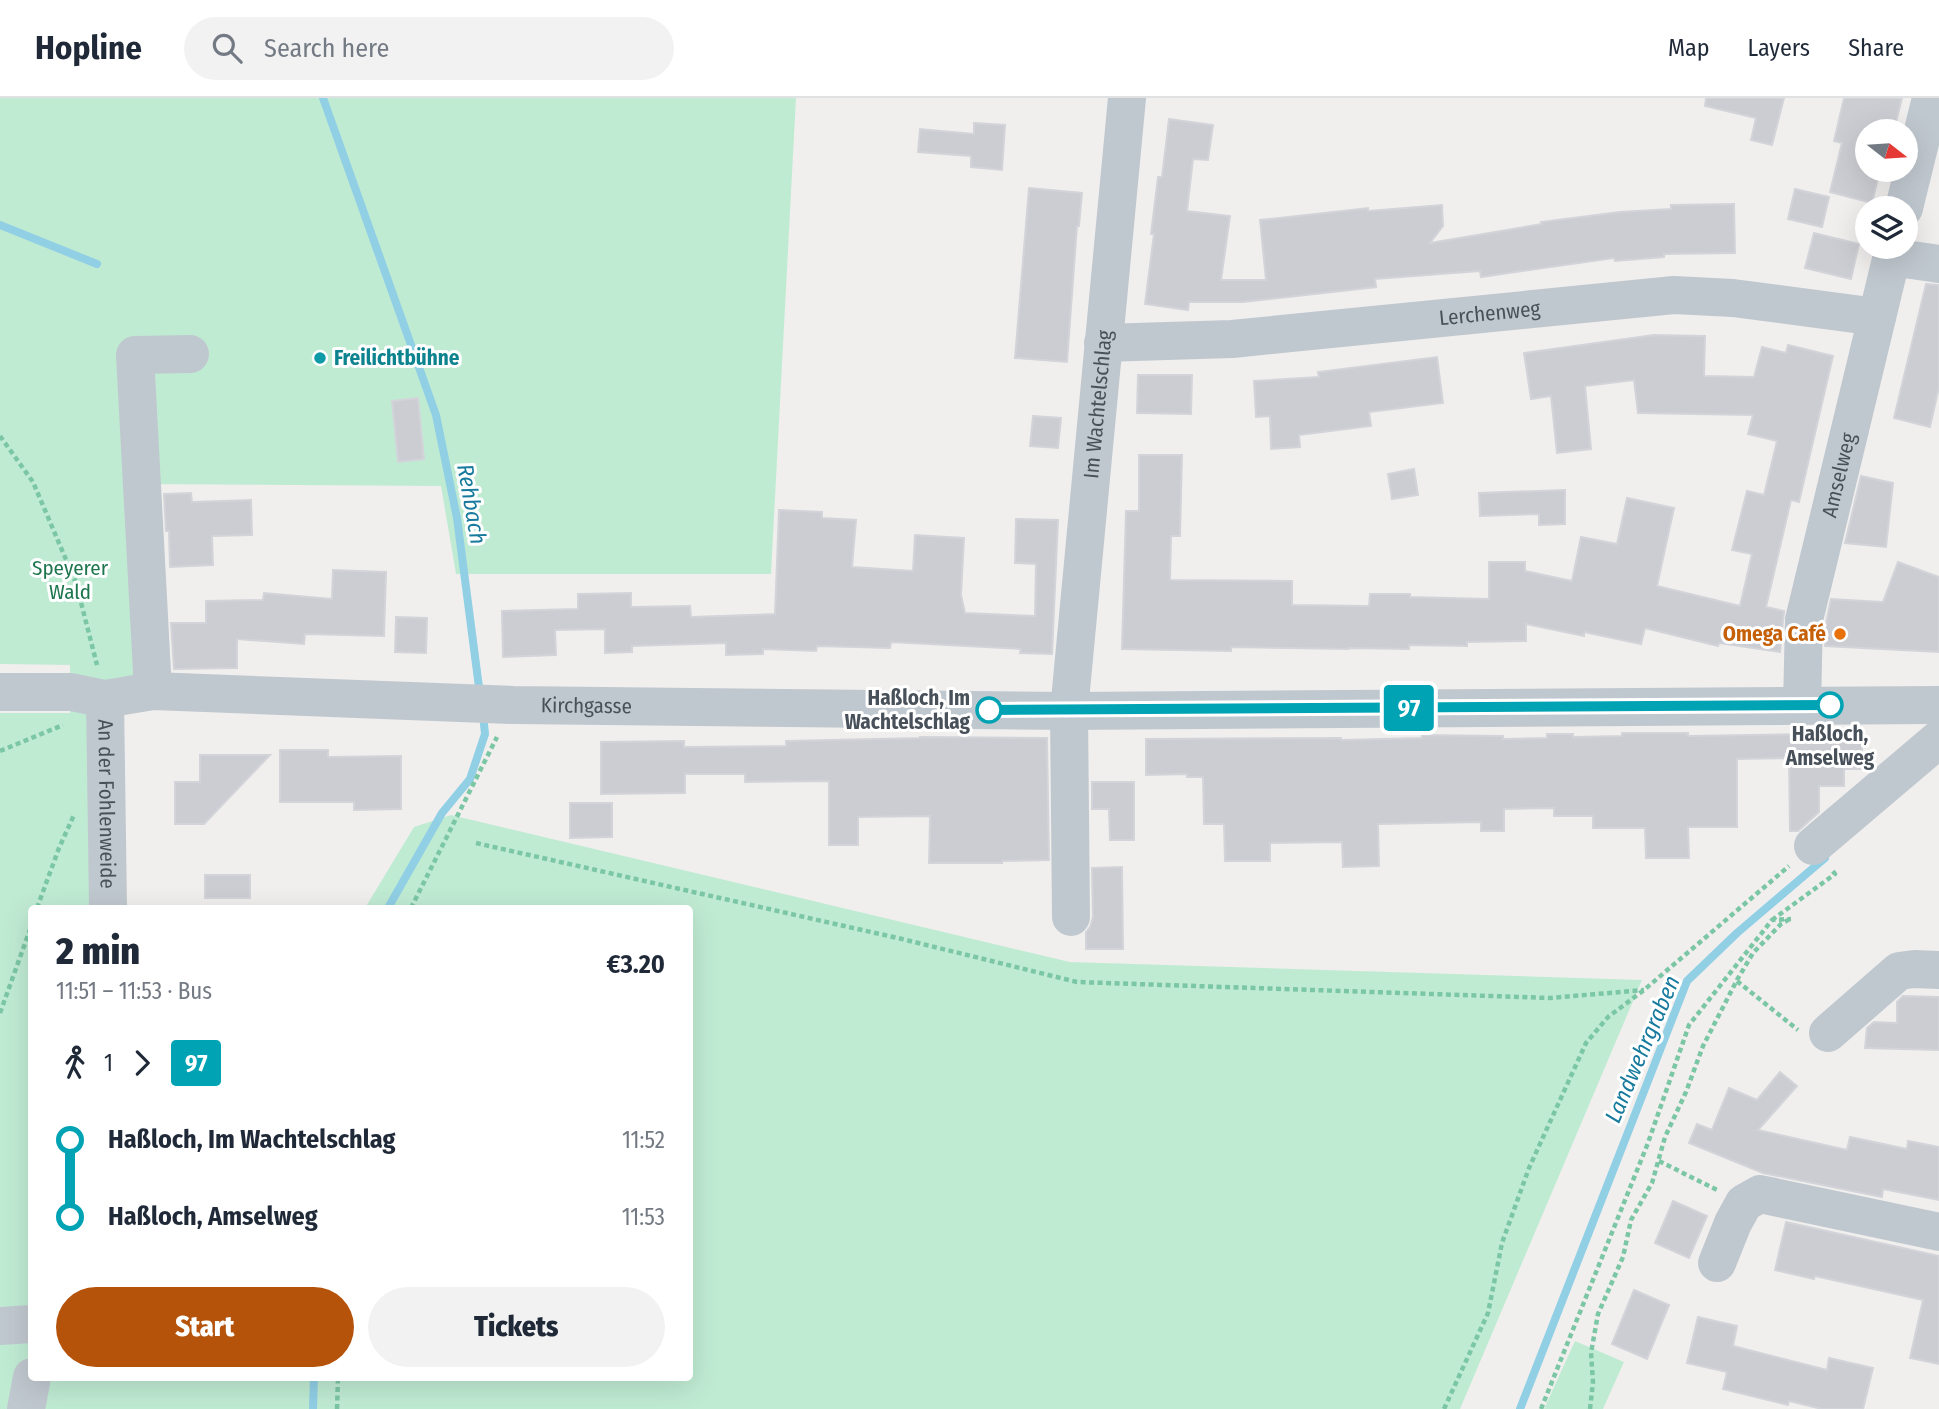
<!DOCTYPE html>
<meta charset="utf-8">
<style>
body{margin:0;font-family:"Fira Sans Condensed",sans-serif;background:#f2f2f3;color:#1f2937;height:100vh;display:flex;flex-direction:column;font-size:26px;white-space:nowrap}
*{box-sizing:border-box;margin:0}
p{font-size:23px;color:#747a83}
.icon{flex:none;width:38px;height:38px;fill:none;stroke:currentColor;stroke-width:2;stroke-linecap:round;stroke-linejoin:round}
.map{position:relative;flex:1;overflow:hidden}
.panel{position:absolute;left:28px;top:807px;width:665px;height:476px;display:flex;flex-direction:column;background:#fff;border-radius:7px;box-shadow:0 7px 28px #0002}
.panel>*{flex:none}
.badge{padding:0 14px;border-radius:5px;font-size:24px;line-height:46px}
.needle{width:46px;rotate:107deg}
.tools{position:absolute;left:1855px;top:21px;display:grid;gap:14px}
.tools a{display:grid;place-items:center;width:63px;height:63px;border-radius:50%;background:#fff;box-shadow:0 7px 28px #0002;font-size:35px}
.map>.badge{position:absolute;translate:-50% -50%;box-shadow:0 0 0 4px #fff}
.legs{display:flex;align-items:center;gap:10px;height:77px;padding:0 28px;font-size:23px}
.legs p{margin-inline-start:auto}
.summary{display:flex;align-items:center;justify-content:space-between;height:119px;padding:0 28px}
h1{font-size:38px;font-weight:800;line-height:52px}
.cta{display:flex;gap:14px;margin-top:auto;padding:14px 28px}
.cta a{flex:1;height:80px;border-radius:42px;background:#b45309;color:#fff;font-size:28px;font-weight:800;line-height:80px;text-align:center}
.cta a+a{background:#f2f2f3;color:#1f2937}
ul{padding:0 28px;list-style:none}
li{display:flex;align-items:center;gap:24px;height:77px;font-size:26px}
li i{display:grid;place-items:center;width:10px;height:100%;margin:0 9px;background:currentColor}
li i::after{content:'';width:18px;height:18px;margin:-9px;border:5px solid;border-radius:50%;background:#fff}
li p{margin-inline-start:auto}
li:first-child i{background:linear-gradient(#0000 50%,currentColor 0)}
li:last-child i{background:linear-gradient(currentColor 50%,#0000 0)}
header{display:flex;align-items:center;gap:42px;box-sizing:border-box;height:98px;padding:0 35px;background:#fff;border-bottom:2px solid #e0e1e3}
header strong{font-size:33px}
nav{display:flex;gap:38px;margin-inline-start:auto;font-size:24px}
.search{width:490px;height:63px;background:#f2f2f3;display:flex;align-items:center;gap:18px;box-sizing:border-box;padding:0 24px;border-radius:38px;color:#747a83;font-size:26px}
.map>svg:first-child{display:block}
</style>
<header>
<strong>Hopline</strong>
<div class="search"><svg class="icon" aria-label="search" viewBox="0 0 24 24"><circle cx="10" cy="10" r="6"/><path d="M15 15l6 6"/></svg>Search here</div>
<nav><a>Map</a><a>Layers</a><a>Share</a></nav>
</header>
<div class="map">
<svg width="1939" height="1311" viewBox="0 0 1939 1311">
<rect width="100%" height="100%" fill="#f1efee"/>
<path fill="#c0ebd3" d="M0 0H796L771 476H456L441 388 135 386 144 577 110 581 116 810H32V1279H690V810H365L414 729 451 717 1070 864 1642 882 1460 1311H0V615H70V567L0 566Z
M1575 1243 1624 1264 1603 1311H1544Z"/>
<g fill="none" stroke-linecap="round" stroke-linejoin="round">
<path stroke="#91cfe5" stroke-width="8" d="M323 0 436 317 457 420 480 597
M0 127 97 166
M388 810 442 715 470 681 485 636 483 617
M313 1311 314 1279
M1520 1311 1687 883 1737 835 1825 760"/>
</g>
<path fill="#cccdd3" stroke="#d3d4d9" stroke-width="2" d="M1706 0H1784L1772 47 1751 42 1756 20 1705 8Z
M1844 0H1902L1894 33H1867V72H1880L1872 105 1830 94 1842 45 1834 43Z
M1169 21 1213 27 1208 62 1193 61 1187 113 1230 118 1221 182H1266L1260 122 1368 110V113L1442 107 1443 128 1430 145 1542 126 1541 124 1620 114 1671 111V107L1734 106 1735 155 1664 156V159L1615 163 1614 160 1481 179 1480 173 1375 181 1376 189 1243 204H1189L1188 212 1145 206 1154 136H1151L1158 79H1162Z
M974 25 1005 27 1002 72 971 69V58L918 54 920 31 974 36Z
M1029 90 1082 95 1079 128H1077L1067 264 1015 260Z
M1795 91 1829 99 1822 129 1788 121Z
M1814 135 1859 146 1851 181 1805 170Z
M1926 186 1939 187V289L1930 329 1894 320Z
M1654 237 1705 238 1704 278 1754 279 1762 249 1786 255 1788 247 1833 258 1799 404 1791 402 1766 509 1784 513 1780 554 1719 545 1718 548 1645 530 1641 546 1584 534V538L1526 526V543L1467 544V548L1409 547V551L1348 550V551L1231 549V553L1122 551 1126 413H1139V357H1182L1180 438H1171L1170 482 1292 483V507L1369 508 1370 496H1410V499L1489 501V464H1525V473L1572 483 1581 439 1617 446 1627 400 1674 410 1657 488 1740 508 1752 456 1732 452 1747 393 1764 397 1777 343 1748 336 1753 317 1638 315 1634 282 1585 288 1591 351 1557 355 1551 298 1531 301 1524 255Z
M1437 259 1443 305 1369 314 1371 328 1299 337 1300 349 1271 351 1270 318 1256 319 1254 283 1319 279 1318 274Z
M1138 277H1192L1191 316 1137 315Z
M418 300 424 361 398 364 392 303Z
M1033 318 1061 320 1058 350 1030 348Z
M1414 371 1418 397 1392 401 1388 376Z
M1861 378 1893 385 1886 449 1845 445Z
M1565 392V426L1539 427V416L1480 418 1479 395Z
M191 395 192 404 251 402 252 437 212 438 213 467 170 469 169 433H166L164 396Z
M779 412 822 414V420L856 422 852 469 913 473 915 437 964 440 961 497 965 515 1035 518 1036 466 1015 465 1016 421 1058 422 1052 556 1020 555 1021 551 891 544 890 550 817 548 816 553 763 551V556L726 557V545L632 548V554L605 555V531L555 532 556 557 503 559 502 513 578 511V496L631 495V509L690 508 691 519 775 516Z
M1898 464 1939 479V554L1825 548 1826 525 1831 501 1883 504Z
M333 472 386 474 384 538 305 536 304 546 237 541V570L174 571 171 525H206V503L263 502 264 495 332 501Z
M396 519 427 520 426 555 395 554Z
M1818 634H1862V671H1844V688H1819V714L1798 733H1790L1789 660 1737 661V729H1688L1689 760H1646L1645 730H1593V718H1554V710L1504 711V733H1481V724L1378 726 1379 768 1343 769 1342 744 1270 745V763H1225L1224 726H1204L1203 679H1187V676L1146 677V641L1341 640V642L1422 640V637L1503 638V641L1547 640V636H1573V639L1622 638V635H1688V638L1818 636Z
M920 639 1047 640 1049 762 1002 763V765H929L930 718 858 719V747H829V683L745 684V676H685V695L601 696V644L684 643V649L786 648V643L920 640Z
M280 652H328V659L401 658V711L354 712V704H280Z
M200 657H270L204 726H175V684H200Z
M1092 684H1134V742H1110L1109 711H1092Z
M570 705H612V739L570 740Z
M1122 769 1123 851H1086V834L1090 829 1093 819 1092 770Z
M205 777H250V800H205Z
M1903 898 1939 899V952L1865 950 1867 930 1874 924 1897 925V904Z
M1780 974 1797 988 1758 1032 1847 1052 1850 1039 1907 1051 1908 1043 1939 1049V1102L1883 1091 1882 1099 1763 1075 1689 1045 1697 1026 1712 1032 1729 990 1757 1002Z
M1673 1103 1707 1118 1689 1160 1655 1145Z
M1786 1124 1939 1158V1266L1910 1260 1923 1202 1815 1178 1814 1181 1775 1172Z
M1634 1192 1669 1207 1647 1261 1612 1246Z
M1698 1219 1737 1228 1733 1248 1827 1272 1829 1260 1873 1270 1863 1311H1822L1789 1303 1788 1307 1723 1291 1727 1274 1687 1265Z"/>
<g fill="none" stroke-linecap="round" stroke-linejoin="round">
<path stroke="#7bc6a5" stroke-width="4.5" stroke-dasharray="5 3.5" stroke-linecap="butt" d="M0 338 33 384 76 485 97 567
M0 653 63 627
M476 745 902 841 1077 884 1550 900 1644 892
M37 810 59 750 74 717
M411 810 497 639
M1772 822 1835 776 1832 772
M1737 883 1798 932
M0 915 32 826
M1659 1063 1717 1092
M337 1311 338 1279
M1444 1311 1488 1215 1502 1145 1529 1070 1586 945 1608 919 1644 892 1789 768
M1541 1311 1648 1045 1689 927 1772 822 1791 821
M1590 1311 1593 1284 1591 1255 1598 1216 1623 1159 1631 1122 1652 1085 1665 1039 1686 994 1703 948 1737 882 1753 855 1781 826 1790 821"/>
<g stroke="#c0c8cf" stroke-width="38">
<path d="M1904 110 1931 0"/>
<path d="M1891 159 1939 166"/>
<path id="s1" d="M1103 245 1232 241 1674 197 1733 200 1877 219"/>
<path d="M153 593 135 257 190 256"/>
<path id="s2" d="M0 594H71L105 601 153 593 513 607 1069 613 1939 607"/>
<path id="s3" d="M105 601 108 810"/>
<path id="s4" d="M1802 607 1804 522 1894 149"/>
<path d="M1813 748 1939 641"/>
<path id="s5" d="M1071 819 1069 613 1127 0"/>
<path d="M1828 935 1899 873 1914 871 1939 872"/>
<path d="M1717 1165 1733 1125 1744 1105 1760 1096 1939 1134"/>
<path d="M0 1228 32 1226"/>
<path d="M26 1311 32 1279"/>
</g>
</g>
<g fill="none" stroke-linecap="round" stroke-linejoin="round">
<defs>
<path id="line-1" d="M989 612 1830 607"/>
</defs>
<use href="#line-1" stroke="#fff" stroke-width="16"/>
<use href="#line-1" stroke="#00a3b4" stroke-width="10"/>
</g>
<circle fill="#0f9aa8" stroke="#fff" stroke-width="2.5" cx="320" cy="260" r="7"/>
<circle fill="#e8710a" stroke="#fff" stroke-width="2.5" cx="1840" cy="536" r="7"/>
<g fill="#fff" stroke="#00a3b4" stroke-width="3.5">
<circle cx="1830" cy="607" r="12"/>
<circle cx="989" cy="612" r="12"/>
</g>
<g text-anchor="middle" stroke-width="6" stroke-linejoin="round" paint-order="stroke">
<g font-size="21" fill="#48515a" stroke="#fff">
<text dy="7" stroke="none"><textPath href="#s1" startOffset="388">Lerchenweg</textPath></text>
<text dy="7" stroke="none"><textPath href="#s5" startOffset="514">Im Wachtelschlag</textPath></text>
<text dy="7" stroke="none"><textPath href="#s4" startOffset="234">Amselweg</textPath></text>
<text dy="7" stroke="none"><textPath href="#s2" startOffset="588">Kirchgasse</textPath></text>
<text dy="7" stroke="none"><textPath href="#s3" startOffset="105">An der Fohlenweide</textPath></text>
</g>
<g font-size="21" font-weight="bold" fill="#0d838f" stroke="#fff" text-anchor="start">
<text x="334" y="267">Freilichtbühne</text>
</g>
<g font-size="21" fill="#1e764e" stroke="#fff">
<text x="70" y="477">Speyerer<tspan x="70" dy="24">Wald</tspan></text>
</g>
<g font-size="21" font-weight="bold" fill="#c56008" stroke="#fff" text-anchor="end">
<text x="1826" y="543">Omega Café</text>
</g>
<g font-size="21" font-weight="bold" fill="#48515a" stroke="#fff" text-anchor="end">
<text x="970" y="607">Haßloch, Im<tspan x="970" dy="24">Wachtelschlag</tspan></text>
<text x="1830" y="643" text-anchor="middle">Haßloch,<tspan x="1830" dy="24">Amselweg</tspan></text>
</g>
<g font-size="23" font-style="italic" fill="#187b9e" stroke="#fff">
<text transform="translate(472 406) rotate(80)" y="8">Rehbach</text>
<text transform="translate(1642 951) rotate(-67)" y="8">Landwehrgraben</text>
</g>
</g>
</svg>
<div class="tools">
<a><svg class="needle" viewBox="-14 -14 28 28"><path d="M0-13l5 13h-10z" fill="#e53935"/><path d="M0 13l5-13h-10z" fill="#747a83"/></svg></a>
<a><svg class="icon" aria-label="layers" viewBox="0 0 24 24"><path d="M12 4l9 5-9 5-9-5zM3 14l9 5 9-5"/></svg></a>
</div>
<b class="badge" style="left:1409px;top:610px;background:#00a3b4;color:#fff">97</b>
<section class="panel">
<div class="summary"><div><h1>2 min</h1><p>11:51 – 11:53 · Bus</p></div><b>€3.20</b></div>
<div class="legs"><svg class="icon" aria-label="walk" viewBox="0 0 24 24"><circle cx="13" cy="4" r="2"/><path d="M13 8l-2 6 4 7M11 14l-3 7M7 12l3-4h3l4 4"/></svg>1<svg class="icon" aria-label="forward" viewBox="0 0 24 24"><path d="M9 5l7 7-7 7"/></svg><b class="badge" style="background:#00a3b4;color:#fff">97</b></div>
<ul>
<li><i style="color:#00a3b4"></i><b>Haßloch, Im Wachtelschlag</b><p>11:52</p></li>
<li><i style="color:#00a3b4"></i><b>Haßloch, Amselweg</b><p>11:53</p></li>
</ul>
<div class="cta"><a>Start</a><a>Tickets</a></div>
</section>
</div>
